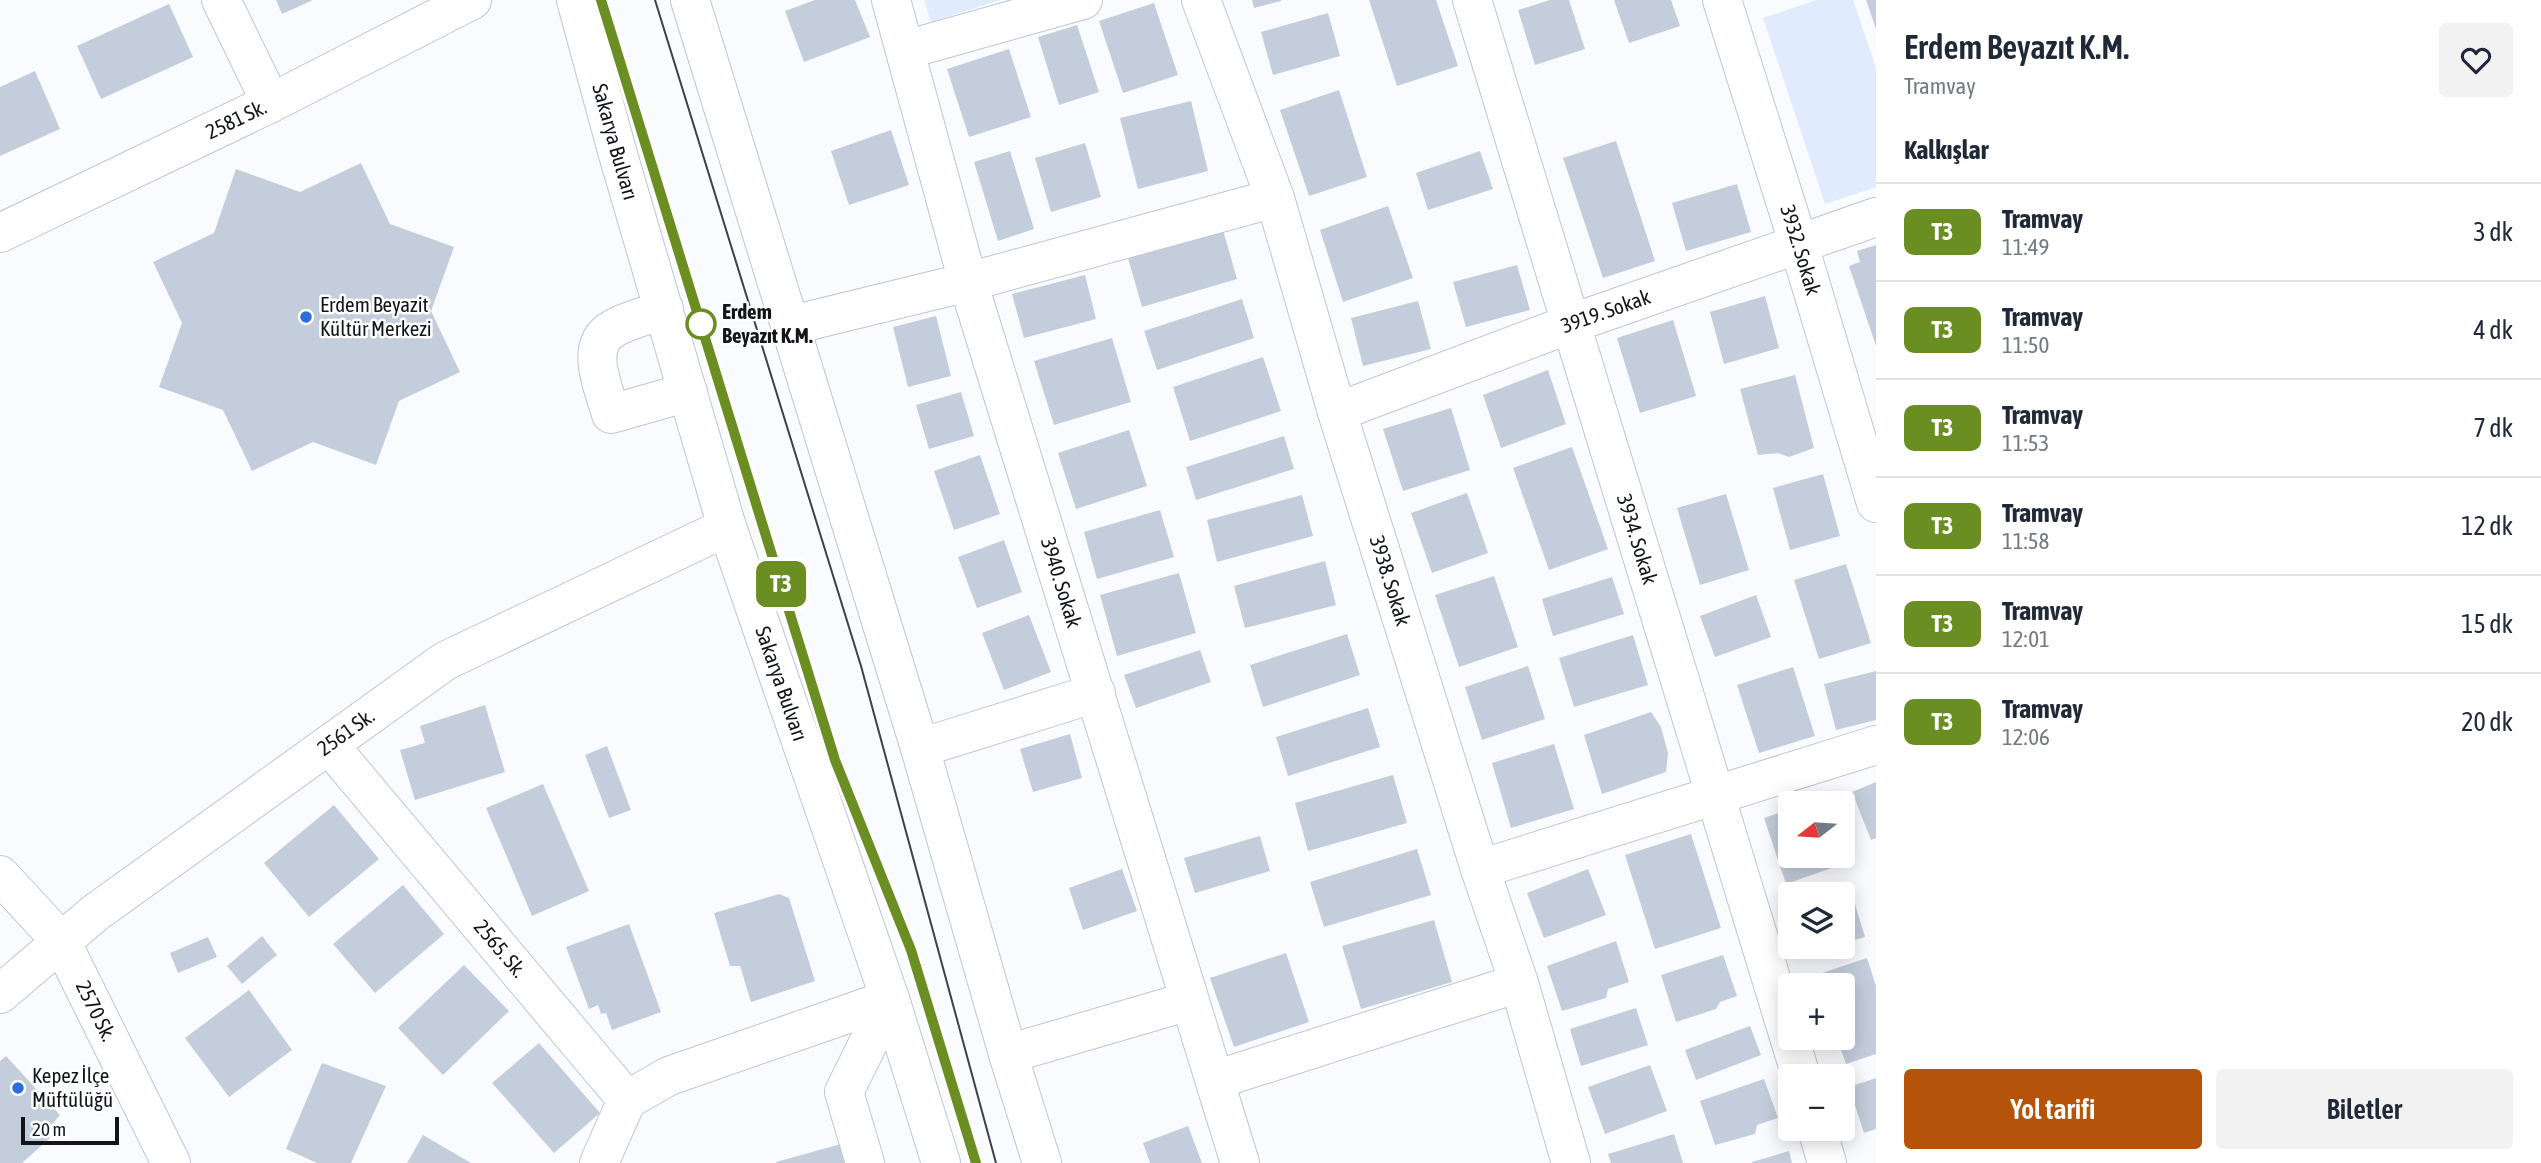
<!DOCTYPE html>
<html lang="tr">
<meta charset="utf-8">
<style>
body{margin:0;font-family:"Asap Condensed",sans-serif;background:#f2f2f3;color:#1f2937;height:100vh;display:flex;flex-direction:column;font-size:26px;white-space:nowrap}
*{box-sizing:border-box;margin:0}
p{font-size:23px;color:#747a83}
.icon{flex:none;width:38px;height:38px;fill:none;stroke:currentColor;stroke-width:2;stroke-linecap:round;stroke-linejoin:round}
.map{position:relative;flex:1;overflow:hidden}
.panel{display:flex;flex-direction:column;background:#fff;width:665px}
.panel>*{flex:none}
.badge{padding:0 14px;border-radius:10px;font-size:24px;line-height:46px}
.needle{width:46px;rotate:253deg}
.buttons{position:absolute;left:1778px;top:791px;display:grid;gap:14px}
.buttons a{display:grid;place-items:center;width:77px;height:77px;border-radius:7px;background:#fff;box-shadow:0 4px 18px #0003;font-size:35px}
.scale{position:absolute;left:21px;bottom:18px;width:98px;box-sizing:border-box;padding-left:7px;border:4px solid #12151a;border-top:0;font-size:19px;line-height:24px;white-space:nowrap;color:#12151a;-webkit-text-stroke:5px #fff;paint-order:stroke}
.map>.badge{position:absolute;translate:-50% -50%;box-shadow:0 0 0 4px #fff}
h2{padding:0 28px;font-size:26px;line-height:63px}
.round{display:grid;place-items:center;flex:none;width:74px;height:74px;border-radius:7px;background:#f2f2f3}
.overview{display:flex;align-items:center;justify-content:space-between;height:119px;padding:0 28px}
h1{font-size:33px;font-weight:600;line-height:52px}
.action{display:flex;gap:14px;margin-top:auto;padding:14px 28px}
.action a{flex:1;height:80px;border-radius:7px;background:#b45309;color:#fff;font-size:28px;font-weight:600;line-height:80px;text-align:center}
.action a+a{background:#f2f2f3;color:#1f2937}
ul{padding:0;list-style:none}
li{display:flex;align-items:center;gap:21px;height:98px;padding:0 28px;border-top:2px solid #e0e1e3}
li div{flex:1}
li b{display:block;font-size:26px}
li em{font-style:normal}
li .badge{min-width:77px;font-weight:700;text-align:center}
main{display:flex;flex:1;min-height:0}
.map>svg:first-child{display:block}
</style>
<main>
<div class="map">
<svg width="1876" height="1163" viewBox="0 0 1876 1163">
<rect width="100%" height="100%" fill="#f9fbfe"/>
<path fill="#e0ebfe" d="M924 0H1000L931 22Z
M1817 0H1853L1876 68V187L1825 204 1763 18Z"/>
<path fill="#c4cddb" d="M276 0H313L282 14Z
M815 0H855L870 37 804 62 785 11Z
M1252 0H1281V1L1254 8Z
M1369 0H1436L1458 66 1397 86Z
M1550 0H1569L1585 49 1535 65 1518 10Z
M1614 0H1671L1680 26 1629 43Z
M1866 0H1876V29Z
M1154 3 1178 75 1123 93 1099 21Z
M169 4 193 57 101 99 77 46Z
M1328 13 1340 56 1273 75 1261 32Z
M1077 25 1099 92 1059 105 1038 37Z
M1009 49 1031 117 969 137 947 69Z
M35 71 60 129 0 156V87Z
M1339 90 1367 177 1309 196 1280 110Z
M1191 101 1208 171 1138 189 1120 118Z
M891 130 909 185 849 205 831 151Z
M1616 141 1655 261 1603 278 1563 158Z
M1085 143 1101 197 1051 212 1035 158Z
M1010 151 1034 229 998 241 974 162Z
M1480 151 1493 189 1428 210 1416 173Z
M361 163 390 224 454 247 431 311 460 372 399 401 376 465 313 442 252 471 223 410 159 387 182 323 153 262 214 233 236 169 300 192Z
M1737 184 1751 232 1686 251 1672 203Z
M1388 206 1413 278 1343 302 1320 230Z
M1223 230 1237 279 1142 307 1128 258Z
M1876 245V346L1849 266 1860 262 1857 251Z
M1517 265 1530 310 1466 327 1453 282Z
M1085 275 1096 319 1024 338 1012 294Z
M1765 296 1779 348 1724 364 1710 312Z
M1242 299 1254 338 1157 370 1144 331Z
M1418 301 1431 349 1363 366 1351 318Z
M936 316 951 376 908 387 893 327Z
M1673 320 1696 396 1640 413 1617 338Z
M1112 338 1131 402 1054 425 1034 361Z
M1263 357 1281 411 1190 441 1173 387Z
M1548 370 1566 424 1501 448 1483 395Z
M1795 375 1814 448 1789 457 1778 453 1758 455 1740 389Z
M961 392 974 436 929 449 916 405Z
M1451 408 1470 470 1403 491 1383 429Z
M1129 430 1147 486 1076 509 1058 453Z
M1284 436 1294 469 1196 500 1186 467Z
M1572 447 1608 549 1549 570 1513 468Z
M980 455 1000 514 954 530 934 471Z
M1823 474 1840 536 1790 550 1773 488Z
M1467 493 1488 553 1432 573 1411 513Z
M1726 494 1749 570 1700 585 1677 508Z
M1302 495 1313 536 1217 562 1207 520Z
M1160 510 1174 557 1097 579 1084 532Z
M1004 540 1022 592 977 608 958 557Z
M1325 561 1336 605 1245 628 1234 586Z
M1846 564 1871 643 1819 659 1794 580Z
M1179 573 1196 633 1117 656 1100 595Z
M1494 576 1518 647 1459 667 1435 595Z
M1612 577 1624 614 1553 636 1542 599Z
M1756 595 1771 637 1715 657 1700 616Z
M1029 615 1051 672 1004 690 982 633Z
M1347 634 1360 675 1263 707 1250 665Z
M1633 635 1648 685 1574 707 1559 658Z
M1200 650 1211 682 1136 708 1124 675Z
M1528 666 1545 719 1482 740 1465 687Z
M1793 667 1815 736 1759 753 1737 685Z
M1876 671V720L1836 730 1824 684Z
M485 705 505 772 415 800 400 750 425 743 420 726Z
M1368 708 1380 747 1288 776 1276 737Z
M1651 712 1661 727 1668 753 1666 772 1602 794 1584 735Z
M1070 734 1082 778 1033 792 1020 749Z
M1554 744 1574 809 1511 828 1492 763Z
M607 746 631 810 609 818 585 755Z
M1393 775 1407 823 1308 851 1295 803Z
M1876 782V838L1871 840 1852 792Z
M543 784 589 891 532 916 486 808Z
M334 805 379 859 309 917 264 863Z
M1790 809V856H1840L1843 864 1786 884 1764 818Z
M1691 834 1721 928 1655 949 1625 855Z
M1260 836 1270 871 1195 893 1184 858Z
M1417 849 1431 895 1324 927 1310 882Z
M1122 869 1137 911 1083 930 1069 888Z
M1588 869 1606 915 1544 938 1527 893Z
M403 885 444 934 375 993 333 944Z
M1851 891 1865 937 1843 943V893Z
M779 894 789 898 815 981 751 1002 740 966H730L714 913Z
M1434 920 1452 982 1361 1009 1342 946Z
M629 924 661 1012 612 1030 606 1013 601 1014 598 1005 589 1009 566 947Z
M262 936 277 955 242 984 227 966Z
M208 937 217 957 178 973 170 953Z
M1616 941 1629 982 1608 989 1606 998 1562 1011 1547 966Z
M1286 953 1309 1022 1234 1047 1210 978Z
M1723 955 1737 996 1720 1002 1716 1009 1676 1022 1661 975Z
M1867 958 1876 986V1054L1846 1064 1837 1038H1843V985H1820L1816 975Z
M464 965 509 1011 443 1075 398 1028Z
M249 990 292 1050 229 1097 185 1038Z
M1636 1008 1648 1045 1581 1066 1570 1029Z
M1750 1026 1761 1055 1696 1080 1685 1050Z
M539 1043 600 1113 554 1153 492 1083Z
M6 1056 60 1115 46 1132 50 1138 22 1163H0V1061Z
M322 1063 386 1086 351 1163H317L286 1149Z
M1650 1065 1667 1111 1605 1134 1588 1087Z
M1876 1078V1129L1864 1133 1849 1087Z
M1764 1079 1778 1118 1757 1125 1755 1134 1715 1145 1700 1101Z
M1188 1126 1202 1163H1150L1143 1143Z
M1674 1134 1683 1163H1611L1608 1154Z
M423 1135 471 1163H407Z
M848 1142 855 1163H776V1162Z
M1789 1151 1792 1163H1752V1162Z"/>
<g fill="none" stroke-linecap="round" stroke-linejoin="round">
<defs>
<g id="minor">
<path d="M221 0 271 103"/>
<path id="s1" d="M891 0 968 282 1240 1163"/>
<path id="s2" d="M1201 0 1275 198 1337 412 1480 869 1519 983 1571 1163"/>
<path id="s3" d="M1472 0 1801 1076"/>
<path id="s4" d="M1722 0 1798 242 1876 503"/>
<path d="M905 50 1083 0"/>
<path id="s5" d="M0 233 271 103 472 0"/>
<path d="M664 309C648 316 627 320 613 329 583 346 604 388 611 414L688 392"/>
<path d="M792 325 968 282 1275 198"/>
<path id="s6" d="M1337 412 1570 324 1876 217"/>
<path id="s7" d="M329 745 627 1100 599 1163"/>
<path d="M920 748 1096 693"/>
<path d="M1480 869 1876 745"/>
<path id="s8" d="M0 875 61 941 171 1163"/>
<path id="s9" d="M0 994 95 913 445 661 727 527"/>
<path d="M1008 1054 1189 1001"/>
<path d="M1215 1080 1519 983"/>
<path d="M627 1100 669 1076 890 999"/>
<path d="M1817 1129 1827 1163"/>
<path d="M865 1163 844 1092 890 999"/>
</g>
<g id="major">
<path id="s10" d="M576 0 617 151 727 527 890 999 941 1163"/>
<path d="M690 0 920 748 1008 1054 1042 1163"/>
</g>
</defs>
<use href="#minor" stroke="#bdc6d4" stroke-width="40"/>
<use href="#major" stroke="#bdc6d4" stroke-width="40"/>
<use href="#minor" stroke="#fff" stroke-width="38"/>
<use href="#major" stroke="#fff" stroke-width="38"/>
<path stroke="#3e4145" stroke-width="2" d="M601 0 835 760 911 950 977 1163
M655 0 861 666 996 1163"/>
</g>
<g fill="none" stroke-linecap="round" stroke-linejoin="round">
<defs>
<path id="line" d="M601 0 835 760 911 950 976 1163"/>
</defs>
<use href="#line" stroke="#fff" stroke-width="16"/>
<use href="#line" stroke="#6b8e23" stroke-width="10"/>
</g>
<g fill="#2970dc" stroke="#fff" stroke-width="2.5">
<circle cx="306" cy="317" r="7"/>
<circle cx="18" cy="1088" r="7"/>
</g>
<circle fill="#fff" stroke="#6b8e23" stroke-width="3.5" cx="701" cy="324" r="14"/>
<g text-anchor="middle" stroke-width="5" stroke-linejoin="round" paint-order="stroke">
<g font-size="21" fill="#12151a" stroke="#fff">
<text dy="7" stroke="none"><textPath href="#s5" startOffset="262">2581 Sk.</textPath></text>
<text dy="7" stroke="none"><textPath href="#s10" startOffset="147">Sakarya Bulvarı</textPath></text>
<text dy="7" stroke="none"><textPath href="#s4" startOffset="262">3932. Sokak</textPath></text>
<text dy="7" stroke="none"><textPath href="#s6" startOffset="287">3919. Sokak</textPath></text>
<text dy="7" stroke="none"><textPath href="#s3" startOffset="564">3934. Sokak</textPath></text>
<text dy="7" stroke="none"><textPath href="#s2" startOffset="611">3938. Sokak</textPath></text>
<text dy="7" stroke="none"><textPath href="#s1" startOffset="607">3940. Sokak</textPath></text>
<text dy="7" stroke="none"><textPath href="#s10" startOffset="714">Sakarya Bulvarı</textPath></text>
<text dy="7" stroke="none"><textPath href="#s9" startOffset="434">2561 Sk.</textPath></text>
<text dy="7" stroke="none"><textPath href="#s7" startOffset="266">2565. Sk.</textPath></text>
<text dy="7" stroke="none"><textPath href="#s8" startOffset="168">2570 Sk.</textPath></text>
</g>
<g font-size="21" fill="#12151a" stroke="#fff" text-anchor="start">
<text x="320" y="312">Erdem Beyazit<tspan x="320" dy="24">Kültür Merkezi</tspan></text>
<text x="32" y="1083">Kepez İlçe<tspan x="32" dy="24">Müftülüğü</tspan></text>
</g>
<g font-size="21" font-weight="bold" fill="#12151a" stroke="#fff" text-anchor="start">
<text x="722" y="319">Erdem<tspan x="722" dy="24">Beyazıt K.M.</tspan></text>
</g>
</g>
</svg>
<div class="buttons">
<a><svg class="needle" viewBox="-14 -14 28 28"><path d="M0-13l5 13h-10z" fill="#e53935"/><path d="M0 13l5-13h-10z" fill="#747a83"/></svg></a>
<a><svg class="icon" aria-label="layers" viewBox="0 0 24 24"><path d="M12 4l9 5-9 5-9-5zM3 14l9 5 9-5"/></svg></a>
<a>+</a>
<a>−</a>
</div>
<div class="scale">20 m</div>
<b class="badge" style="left:781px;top:584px;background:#6b8e23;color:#fff">T3</b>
</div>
<section class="panel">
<div class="overview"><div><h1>Erdem Beyazıt K.M.</h1><p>Tramvay</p></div><a class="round"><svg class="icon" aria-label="heart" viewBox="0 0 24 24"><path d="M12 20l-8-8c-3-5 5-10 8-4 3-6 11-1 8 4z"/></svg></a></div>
<h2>Kalkışlar</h2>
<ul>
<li><span class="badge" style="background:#6b8e23;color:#fff">T3</span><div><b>Tramvay</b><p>11:49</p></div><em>3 dk</em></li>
<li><span class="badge" style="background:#6b8e23;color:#fff">T3</span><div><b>Tramvay</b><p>11:50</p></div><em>4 dk</em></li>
<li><span class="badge" style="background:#6b8e23;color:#fff">T3</span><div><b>Tramvay</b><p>11:53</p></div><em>7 dk</em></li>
<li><span class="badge" style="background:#6b8e23;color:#fff">T3</span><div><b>Tramvay</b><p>11:58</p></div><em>12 dk</em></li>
<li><span class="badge" style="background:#6b8e23;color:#fff">T3</span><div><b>Tramvay</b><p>12:01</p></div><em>15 dk</em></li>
<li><span class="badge" style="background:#6b8e23;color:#fff">T3</span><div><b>Tramvay</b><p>12:06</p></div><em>20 dk</em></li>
</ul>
<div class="action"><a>Yol tarifi</a><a>Biletler</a></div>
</section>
</main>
